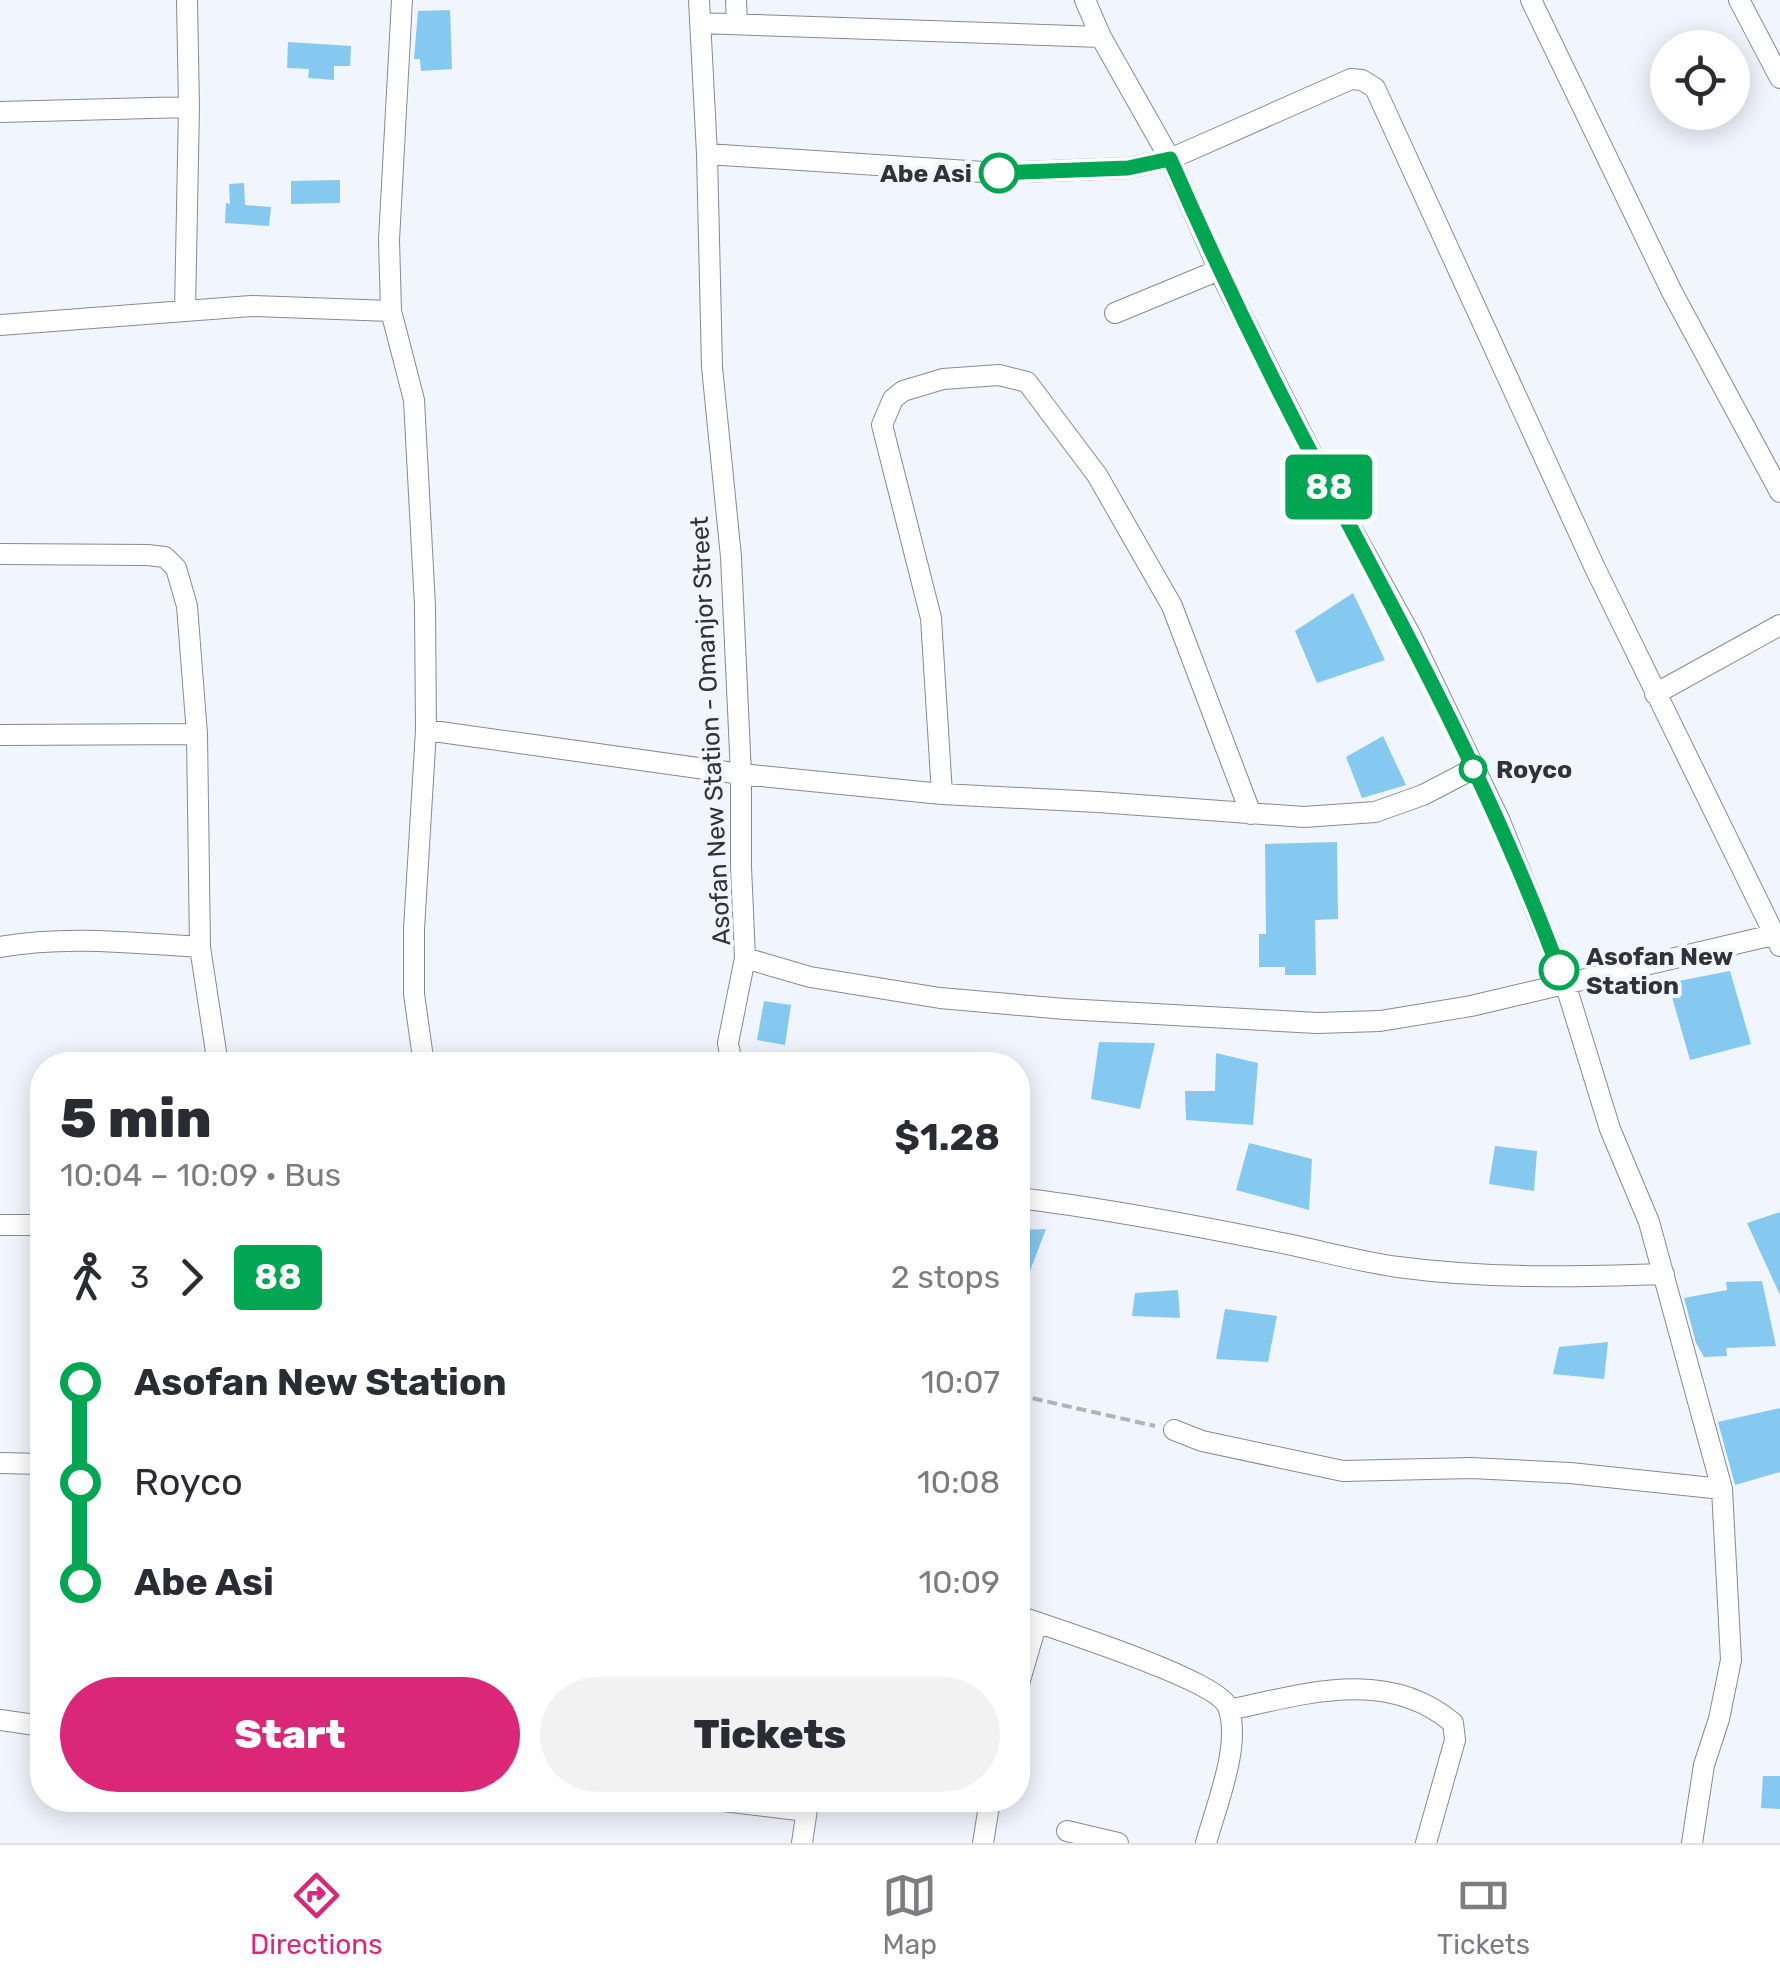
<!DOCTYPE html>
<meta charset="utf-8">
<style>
body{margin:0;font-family:Rubik,sans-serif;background:#f2f2f3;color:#2b2b33;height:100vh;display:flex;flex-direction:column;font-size:38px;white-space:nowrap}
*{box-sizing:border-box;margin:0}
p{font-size:32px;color:#7c7c81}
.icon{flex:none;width:55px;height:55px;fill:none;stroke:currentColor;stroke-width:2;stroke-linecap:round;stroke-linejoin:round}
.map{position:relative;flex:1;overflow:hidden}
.panel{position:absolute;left:30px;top:1052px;width:1000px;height:760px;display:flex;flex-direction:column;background:#fff;border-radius:40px;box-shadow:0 5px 25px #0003}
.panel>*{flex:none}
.badge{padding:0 20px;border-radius:8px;font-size:35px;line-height:65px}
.buttons{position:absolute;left:1650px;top:30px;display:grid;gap:20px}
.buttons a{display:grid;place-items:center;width:100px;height:100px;border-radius:50%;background:#fff;box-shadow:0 5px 25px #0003;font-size:50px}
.map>.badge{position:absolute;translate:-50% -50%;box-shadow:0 0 0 5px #fff}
.legs{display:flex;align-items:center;gap:15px;height:110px;padding:0 30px;font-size:32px}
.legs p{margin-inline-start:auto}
.head{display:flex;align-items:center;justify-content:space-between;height:170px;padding:0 30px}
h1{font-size:55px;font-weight:800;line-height:75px}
.button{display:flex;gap:20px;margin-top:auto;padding:20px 30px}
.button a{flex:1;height:115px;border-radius:60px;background:#db2777;color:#fff;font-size:40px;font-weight:800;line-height:115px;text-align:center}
.button a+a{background:#f2f2f3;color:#2b2b33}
ul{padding:0 30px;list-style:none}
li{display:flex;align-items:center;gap:35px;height:100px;font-size:38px}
li i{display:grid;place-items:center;width:15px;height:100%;margin:0 12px;background:currentColor}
li i::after{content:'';width:25px;height:25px;margin:-12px;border:8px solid;border-radius:50%;background:#fff}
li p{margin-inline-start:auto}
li:first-child i{background:linear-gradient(#0000 50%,currentColor 0)}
li:last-child i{background:linear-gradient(currentColor 50%,#0000 0)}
.tabs{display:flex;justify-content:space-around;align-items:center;height:140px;border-top:2px solid #e1e1e2;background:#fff;font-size:28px;color:#7c7c81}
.tabs a{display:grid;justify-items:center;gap:5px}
.tabs .active{color:#db2777}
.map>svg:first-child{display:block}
</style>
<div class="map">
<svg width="1780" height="1843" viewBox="0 0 1780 1843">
<rect width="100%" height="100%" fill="#f1f5fd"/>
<path fill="#85c9f1" d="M450 10 452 69 421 71 420 59H414L418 11Z
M288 42 351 46 350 66H334V80L308 78 309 69 287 68Z
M340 180V203L291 204V181Z
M244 183 245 205 271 207 269 226 225 223 226 203 230 204 229 184Z
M1353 593 1385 660 1317 683 1295 631Z
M1383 736 1406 785 1362 798 1346 757Z
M1337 842 1338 919 1315 920 1316 975H1285V967H1259V934H1266L1265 844Z
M1730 971 1751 1044 1690 1060 1668 983Z
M764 1001 791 1005 785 1045 757 1040Z
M1099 1042 1155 1043 1140 1109 1091 1099Z
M1216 1053 1258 1063 1253 1125 1186 1120 1185 1091H1215Z
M1249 1143 1312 1159 1309 1210 1236 1190Z
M1495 1146 1537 1151 1534 1191 1489 1184Z
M1780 1212V1295L1747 1223Z
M1046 1229 1030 1271 1018 1265V1242L1022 1230Z
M1762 1281 1776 1346 1726 1348 1727 1356 1704 1357 1696 1343 1684 1298 1727 1290 1726 1282Z
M1178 1290 1180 1318 1132 1316 1135 1293Z
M1225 1309 1277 1316 1268 1362 1216 1359Z
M1608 1342 1604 1379 1553 1374 1559 1347Z
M1780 1408V1472L1735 1485 1718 1422Z
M1763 1776H1780V1809L1761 1808Z"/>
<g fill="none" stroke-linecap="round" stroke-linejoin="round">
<defs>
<path id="street" d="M402 0 389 240 391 311 414 400 425 606 426 730 414 929V994L424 1065
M699 0 707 154 712 367 731 557 741 774V867L745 958 810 977 940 998 1065 1009 1317 1023 1380 1021 1471 1006 1773 935
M736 0 737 24
M1085 0 1101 37 1170 159 1219 270 1328 486 1410 634 1499 819 1566 986 1610 1129 1649 1222 1722 1489 1731 1660 1719 1719 1704 1765 1692 1843
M1531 0 1672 292 1780 492
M1739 0 1780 78
M700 23 1101 37
M0 112 189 107
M707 154 999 173 1128 168 1170 159 1351 79 1362 80 1375 88 1595 568 1780 946
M185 310 189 107 187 0
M1115 313 1219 270
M0 325 251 306 391 311
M0 554 147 555 165 557 176 568 187 606 197 734 200 947 218 1065
M1655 694 1780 625
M426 730 741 774 942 794 1098 802 1304 817 1375 812 1423 795 1473 769
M0 735 197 734
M942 794 931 618 882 425 893 399 903 391 943 379 999 375 1027 382 1097 475 1172 606 1251 814
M0 947C66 935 134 943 200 947
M732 1065 728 1043 745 958
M1018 1198C1103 1208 1187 1224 1272 1241 1314 1249 1356 1261 1398 1267 1487 1279 1575 1277 1664 1274
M0 1225H42
M1174 1430 1202 1441 1343 1471 1471 1468 1570 1473 1722 1489
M0 1463 42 1464
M1018 1616C1053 1628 1217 1680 1228 1707 1242 1744 1216 1806 1206 1843
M1018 1687 1037 1622
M1229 1710C1304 1694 1387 1667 1453 1723L1455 1740 1426 1843
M0 1720 42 1726
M715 1800 806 1811
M1067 1831 1118 1843
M802 1843 808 1802
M983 1843 990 1800"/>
</defs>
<use href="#street" stroke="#868a93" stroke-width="22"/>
<path stroke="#b0b3ba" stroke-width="4" stroke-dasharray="10 5" stroke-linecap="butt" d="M1018 1395 1155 1426"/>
<use href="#street" stroke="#fff" stroke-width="20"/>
</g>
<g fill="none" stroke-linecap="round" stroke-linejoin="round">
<defs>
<path id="line-1" d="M999 173 1128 168 1170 159C1219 271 1272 381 1330 489 1414 646 1497 802 1559 970"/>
</defs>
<use href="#line-1" stroke="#fff" stroke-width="22"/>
<use href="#line-1" stroke="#00a651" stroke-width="15"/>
</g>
<g fill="#fff" stroke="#00a651" stroke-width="5">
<circle cx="999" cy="173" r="18"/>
<circle cx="1473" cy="769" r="12"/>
<circle cx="1559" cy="970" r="18"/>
</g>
<g text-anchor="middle" stroke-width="8" stroke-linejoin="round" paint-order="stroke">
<g font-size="25" font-weight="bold" fill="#323337" stroke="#f1f5fd" text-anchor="start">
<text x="972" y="182" text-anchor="end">Abe Asi</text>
<text x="1496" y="778">Royco</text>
<text x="1586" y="965">Asofan New<tspan x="1586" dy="29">Station</tspan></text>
</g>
<g font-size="25" fill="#323337" stroke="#f1f5fd">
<text transform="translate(710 731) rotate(-93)" y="9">Asofan New Station - Omanjor Street</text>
</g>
</g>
</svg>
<div class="buttons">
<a><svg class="icon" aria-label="locate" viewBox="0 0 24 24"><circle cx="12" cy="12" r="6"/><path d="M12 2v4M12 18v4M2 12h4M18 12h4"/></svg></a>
</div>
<b class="badge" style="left:1329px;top:487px;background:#00a651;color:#fff">88</b>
<section class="panel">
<div class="head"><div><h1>5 min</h1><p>10:04 – 10:09 · Bus</p></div><b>$1.28</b></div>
<div class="legs"><svg class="icon" aria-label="walk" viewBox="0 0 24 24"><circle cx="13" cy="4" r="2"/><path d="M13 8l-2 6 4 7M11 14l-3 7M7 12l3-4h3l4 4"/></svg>3<svg class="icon" aria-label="forward" viewBox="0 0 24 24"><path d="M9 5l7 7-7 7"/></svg><b class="badge" style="background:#00a651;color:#fff">88</b><p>2 stops</p></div>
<ul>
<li><i style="color:#00a651"></i><b>Asofan New Station</b><p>10:07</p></li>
<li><i style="color:#00a651"></i><span>Royco</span><p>10:08</p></li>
<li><i style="color:#00a651"></i><b>Abe Asi</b><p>10:09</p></li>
</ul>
<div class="button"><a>Start</a><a>Tickets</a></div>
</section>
</div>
<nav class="tabs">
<a class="active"><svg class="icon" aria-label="directions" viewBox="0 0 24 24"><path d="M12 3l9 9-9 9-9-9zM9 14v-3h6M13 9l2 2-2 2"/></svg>Directions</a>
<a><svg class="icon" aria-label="map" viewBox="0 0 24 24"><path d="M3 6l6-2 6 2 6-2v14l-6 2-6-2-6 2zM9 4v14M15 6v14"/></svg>Map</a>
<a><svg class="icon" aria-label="tickets" viewBox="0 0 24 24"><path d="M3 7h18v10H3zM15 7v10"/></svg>Tickets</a>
</nav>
